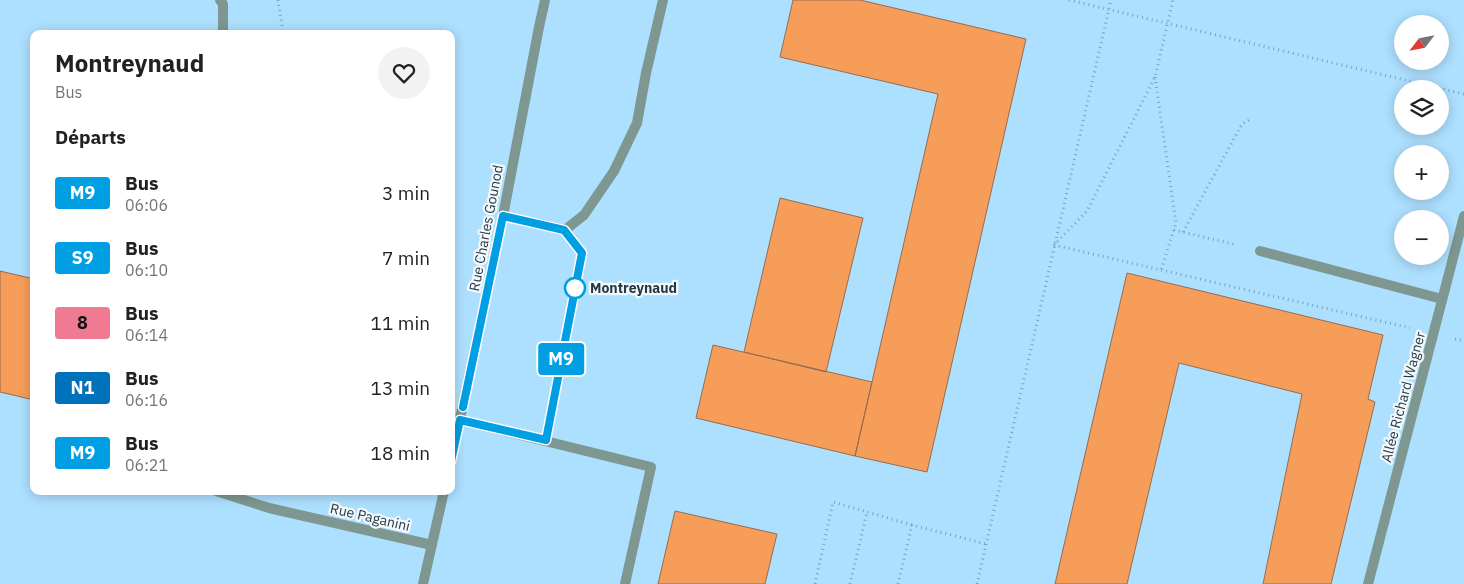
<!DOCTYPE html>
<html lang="fr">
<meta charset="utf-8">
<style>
body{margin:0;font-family:"IBM Plex Sans",sans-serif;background:#f2f2f2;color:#202124;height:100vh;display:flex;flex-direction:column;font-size:19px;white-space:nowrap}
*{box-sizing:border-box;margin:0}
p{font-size:16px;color:#757577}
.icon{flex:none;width:28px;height:28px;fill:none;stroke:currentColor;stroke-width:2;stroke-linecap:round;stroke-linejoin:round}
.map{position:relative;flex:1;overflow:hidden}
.sheet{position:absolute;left:30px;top:30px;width:425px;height:465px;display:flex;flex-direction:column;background:#fff;border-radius:10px;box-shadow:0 2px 12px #0003}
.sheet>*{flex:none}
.badge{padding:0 10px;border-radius:4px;font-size:18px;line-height:32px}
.needle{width:32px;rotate:238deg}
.tools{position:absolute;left:1394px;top:15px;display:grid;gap:10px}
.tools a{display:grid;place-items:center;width:55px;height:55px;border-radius:50%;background:#fff;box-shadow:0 2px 12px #0003;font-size:25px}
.map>.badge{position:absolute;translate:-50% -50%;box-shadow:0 0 0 2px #fff}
h2{padding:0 25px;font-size:19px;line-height:45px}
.round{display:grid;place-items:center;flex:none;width:52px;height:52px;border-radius:26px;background:#f2f2f2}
.headline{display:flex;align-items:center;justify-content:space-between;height:85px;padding:0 25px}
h1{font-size:24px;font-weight:800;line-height:38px}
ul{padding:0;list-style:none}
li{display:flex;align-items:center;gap:15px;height:65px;padding:0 25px}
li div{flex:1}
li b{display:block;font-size:19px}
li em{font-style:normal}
li .badge{min-width:55px;font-weight:700;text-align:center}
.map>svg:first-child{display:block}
</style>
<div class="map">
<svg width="1464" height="584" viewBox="0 0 1464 584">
<rect width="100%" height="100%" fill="#addffe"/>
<path fill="#f69d5a" stroke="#966c50" d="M793 0H860L1026 39 927 472 855 456 938 94 780 57Z
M780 198 863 218 826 372 744 352Z
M0 271 34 279V400L0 392Z
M1127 273 1383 335 1368 399 1375 402 1331 584H1263L1302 394 1179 363 1127 584H1055Z
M713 345 872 382 855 456 696 418Z
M675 511 777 534 765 584H658Z"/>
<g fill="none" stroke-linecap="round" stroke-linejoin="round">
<path stroke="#7ba3bb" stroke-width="3" stroke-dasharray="1 4" stroke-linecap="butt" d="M278 0 282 26
M1069 0 1464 94
M1155 77 1176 223 1161 270
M1174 230 1237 245
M1183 232 1242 124 1249 120
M1054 245 1410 328
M1054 245 1087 211 1155 77 1173 0
M1455 339 1464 341
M815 584 833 502 912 525
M850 584 867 512
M898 584 912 525 986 544
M977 584 1111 0"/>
<path stroke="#7e9790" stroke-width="10" d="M503 216 565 230 582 253 546 440
M565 230 584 215 614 171 637 123 646 73 663 0
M1260 251 1442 299"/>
<path stroke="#7e9790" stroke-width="10" d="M220 0 223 4V34
M460 420 651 467 625 584
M451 461 503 216 539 27 545 0
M216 491 269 508 432 545
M423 584 444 491
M1368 584 1464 216"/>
</g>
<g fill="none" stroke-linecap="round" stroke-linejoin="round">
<defs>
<path id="line" d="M451 461 460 420 546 440 582 253 564 230 503 216 463 407"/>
</defs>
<use href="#line" stroke="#fff" stroke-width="11"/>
<use href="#line" stroke="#009fe3" stroke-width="8"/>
</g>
<circle fill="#fff" stroke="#009fe3" stroke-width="2.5" cx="575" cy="288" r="10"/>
<g text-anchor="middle" stroke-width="4.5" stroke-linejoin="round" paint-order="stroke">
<g font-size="14" fill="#253945" stroke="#f4f9fc">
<text transform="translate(486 228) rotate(-79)" y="5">Rue Charles Gounod</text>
<text transform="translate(1403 397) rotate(-75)" y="5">Allée Richard Wagner</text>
<text transform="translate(370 517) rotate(13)" y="5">Rue Paganini</text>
</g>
<g font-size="14" font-weight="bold" fill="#253945" stroke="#f4f9fc" text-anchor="start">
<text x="590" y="293">Montreynaud</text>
</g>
</g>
</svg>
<div class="tools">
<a><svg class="needle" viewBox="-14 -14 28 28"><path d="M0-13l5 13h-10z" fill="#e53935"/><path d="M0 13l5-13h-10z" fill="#757577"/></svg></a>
<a><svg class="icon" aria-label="layers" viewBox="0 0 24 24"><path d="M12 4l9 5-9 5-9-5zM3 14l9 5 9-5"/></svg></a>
<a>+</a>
<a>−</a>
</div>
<b class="badge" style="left:561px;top:359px;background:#009fe3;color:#fff">M9</b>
<section class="sheet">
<div class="headline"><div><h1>Montreynaud</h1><p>Bus</p></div><a class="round"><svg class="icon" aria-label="heart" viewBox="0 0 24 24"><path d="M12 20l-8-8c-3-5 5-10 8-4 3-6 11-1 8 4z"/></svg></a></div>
<h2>Départs</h2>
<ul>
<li><span class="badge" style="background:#009fe3;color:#fff">M9</span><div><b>Bus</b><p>06:06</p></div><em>3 min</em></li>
<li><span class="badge" style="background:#009fe3;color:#fff">S9</span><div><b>Bus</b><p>06:10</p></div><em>7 min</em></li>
<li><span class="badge" style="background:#ef7a91;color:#111">8</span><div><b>Bus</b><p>06:14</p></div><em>11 min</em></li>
<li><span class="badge" style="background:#0072bc;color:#fff">N1</span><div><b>Bus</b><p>06:16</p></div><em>13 min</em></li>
<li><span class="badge" style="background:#009fe3;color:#fff">M9</span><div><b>Bus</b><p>06:21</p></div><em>18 min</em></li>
</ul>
</section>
</div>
